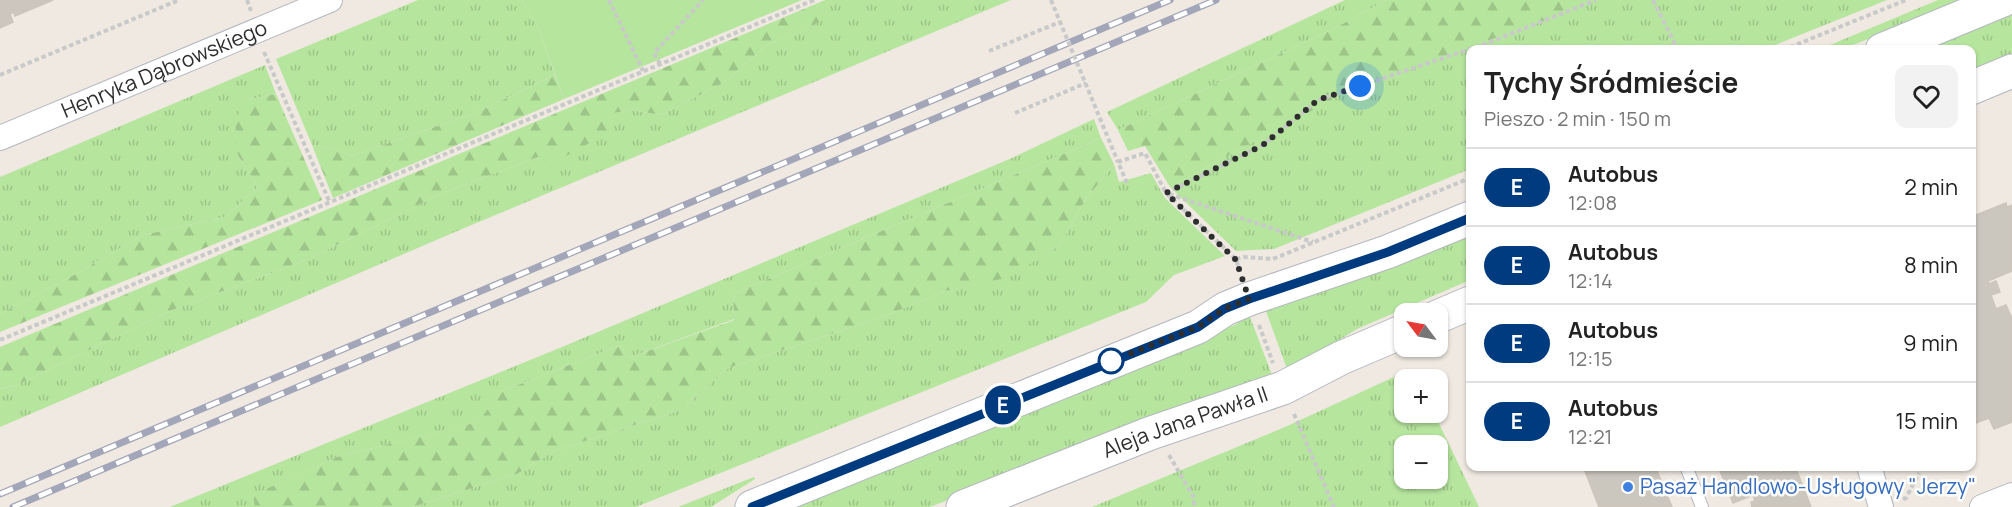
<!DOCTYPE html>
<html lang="pl">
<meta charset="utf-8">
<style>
body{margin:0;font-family:Manrope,sans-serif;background:#f2f2f2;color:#222;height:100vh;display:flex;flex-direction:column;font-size:22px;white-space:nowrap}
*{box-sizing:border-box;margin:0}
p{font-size:20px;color:#767676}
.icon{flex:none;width:33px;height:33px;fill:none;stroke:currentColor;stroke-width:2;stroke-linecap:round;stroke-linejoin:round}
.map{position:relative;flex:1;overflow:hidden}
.details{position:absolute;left:1466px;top:45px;width:510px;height:426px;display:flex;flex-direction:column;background:#fff;border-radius:12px;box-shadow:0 2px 4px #0004}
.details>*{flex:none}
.badge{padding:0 12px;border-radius:20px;font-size:21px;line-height:39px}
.needle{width:39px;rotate:302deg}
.buttons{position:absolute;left:1394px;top:303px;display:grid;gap:12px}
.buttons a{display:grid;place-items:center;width:54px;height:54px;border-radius:12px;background:#fff;box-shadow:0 2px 4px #0004;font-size:30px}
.you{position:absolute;width:30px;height:30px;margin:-15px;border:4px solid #fff;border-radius:50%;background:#1a73e8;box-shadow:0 0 0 9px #1a73e833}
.map>.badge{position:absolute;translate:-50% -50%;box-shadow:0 0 0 3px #fff}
.round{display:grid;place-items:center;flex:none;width:63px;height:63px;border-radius:12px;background:#f2f2f2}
.headline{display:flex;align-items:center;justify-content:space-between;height:102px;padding:0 18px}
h1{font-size:28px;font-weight:700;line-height:45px}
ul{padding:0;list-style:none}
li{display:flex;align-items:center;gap:18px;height:78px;padding:0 18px;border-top:2px solid #e0e0e0}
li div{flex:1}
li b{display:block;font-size:22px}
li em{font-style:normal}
li .badge{min-width:66px;font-weight:700;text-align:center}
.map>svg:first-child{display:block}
</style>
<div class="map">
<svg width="2012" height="507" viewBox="0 0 2012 507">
<defs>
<pattern id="grass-tufts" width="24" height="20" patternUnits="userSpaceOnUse" patternTransform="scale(1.5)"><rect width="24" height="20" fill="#b6e59e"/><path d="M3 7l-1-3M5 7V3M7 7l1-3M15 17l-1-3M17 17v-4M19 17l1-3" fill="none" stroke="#9dc588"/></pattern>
<pattern id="forest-firs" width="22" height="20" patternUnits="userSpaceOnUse" patternTransform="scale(1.5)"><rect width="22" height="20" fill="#b6e59e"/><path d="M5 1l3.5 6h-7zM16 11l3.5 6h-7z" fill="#9dc588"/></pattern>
</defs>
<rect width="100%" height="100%" fill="#efe9e1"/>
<path fill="url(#grass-tufts)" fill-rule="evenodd" d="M418 0H522L538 27 555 75 475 113 352 156 329 148 312 145 276 59Z
M825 0H1011L469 226 0 427V389L17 385 167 312 306 260 443 193 538 157 614 113 631 110 661 115 723 83 768 44 821 21 818 3Z
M1345 0H1387L1333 29 1118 130 1107 112Z
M1592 0H1887L1765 49 1470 50V169L1274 249 1236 251 1170 187 1338 96 1447 55 1555 17Z
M1938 0H1966L1843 49 1818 50Z
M2012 11V61L1971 78V50H1917Z
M265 65 276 94 246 100 238 155 258 187 225 217 143 235 72 276 0 314V177Z
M1094 119 1101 138 733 294 734 319 628 358 621 345 502 391 479 422 337 457 254 495 255 507H170L562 347 1012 158Z
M1114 164 1119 182 1151 173 1165 198 1225 256 1174 275 1146 302 636 507H412L517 474 554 451 681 410 728 368 880 318 945 291 1006 277 1059 246 1086 199Z
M1470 230V280L1357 329 1315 355 1290 377 1263 303Z
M1247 309 1275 383 1149 422 930 507H781L1237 324 1244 310Z
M1407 371 1413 379 1404 380V412L1434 413 1479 507H1092L1285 427ZM1404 446H1437V478H1404Z
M754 477 755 479 711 507H678Z"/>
<path fill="url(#forest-firs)" d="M1387 0H1592L1555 17 1447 55 1339 96 1170 187 1145 146 1128 151 1118 130 1333 29Z
M818 3 822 21 768 44 723 83 661 115 631 110 614 113 607 133 552 164 538 157 443 193 306 260 167 312 17 385 0 389V347Z
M555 75 564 99 333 198 312 145 329 148 352 156 475 113Z
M276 94 322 200 0 332V314L72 276 143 235 225 217 258 187 238 155 235 120 246 100Z
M1101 138 1114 164 1086 199 1059 246 1006 278 945 291 880 318 728 368 681 410 554 451 517 474 412 507H255L253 495 337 457 478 422 502 391 621 345 628 358 734 320 733 294Z"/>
<path fill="#b6e59e" d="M522 0H802L564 99 538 27Z"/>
<path fill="#cbc7bf" stroke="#cbc5ba" stroke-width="1.5" d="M0 0H9L14 12 10 14 13 22 0 28Z
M9 0H53L15 16Z
M2006 203 2007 207 2012 205V271L1988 281 1989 284 1996 281 2000 292 1991 295 1996 309 2006 305 2012 319V422L1994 429 1989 418 1971 425V217Z
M1583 466H1655L1672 507H1599Z
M1718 466H1777L1780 473 1795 466 1811 507H1752L1751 502 1755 501 1753 495 1733 503Z"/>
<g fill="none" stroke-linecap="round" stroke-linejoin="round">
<defs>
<path id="lane" d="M1686 466 1702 507"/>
<g id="street">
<path id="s1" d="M0 138 330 0"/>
<path d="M1869 466 1881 507"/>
<path d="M1982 507 2012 495"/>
</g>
<g id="secondary">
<path d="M1882 50 2003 0"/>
<path d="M1971 88 2012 71"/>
<path d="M1437 317 1470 303"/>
<path d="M752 507 1198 327 1225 309 1249 299 1387 252 1470 218"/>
<path id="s2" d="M963 507 1151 433 1283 388 1341 358 1404 331"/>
</g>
</defs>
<use href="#lane" stroke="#b4b7c1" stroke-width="14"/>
<use href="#street" stroke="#b4b7c1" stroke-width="26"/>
<use href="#secondary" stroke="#b4b7c1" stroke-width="35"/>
<path stroke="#c9c9c9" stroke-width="4" stroke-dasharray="4.5 3" stroke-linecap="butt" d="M247 0 251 11
M609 0 643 71
M1653 0 1678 50
M1783 50 1906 0
M989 51 1060 22
M264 52 330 203
M660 64 654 53 703 0
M0 75 179 0
M1015 113 1086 83
M1127 183 1118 162 1145 153 1166 193 1236 259 1240 272
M1166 193 1263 145 1318 100 1485 44 1596 0
M1169 194 1313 242
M1236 259 1244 257 1273 259 1470 178
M1259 325 1273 363
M0 340 814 0
M1294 414 1334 507
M1169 455 1194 498V507
M1903 499 1906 498 1919 473"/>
<use href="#lane" stroke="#fff" stroke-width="12"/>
<use href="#street" stroke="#fff" stroke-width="24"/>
<use href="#secondary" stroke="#fff" stroke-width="33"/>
<defs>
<path id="rail" d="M0 494 1170 0
M13 507 1216 0"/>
</defs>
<use href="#rail" stroke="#a3a6b8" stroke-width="7"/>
<use href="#rail" stroke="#fff" stroke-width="4.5" stroke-dasharray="14" stroke-linecap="butt"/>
<path stroke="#c9c9c9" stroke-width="4" stroke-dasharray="4.5 3" stroke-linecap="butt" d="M1051 0 1118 162"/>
</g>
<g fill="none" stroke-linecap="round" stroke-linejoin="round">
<defs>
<path id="line" d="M752 507 1198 327 1224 309 1249 299 1388 252 1470 218"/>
</defs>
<use href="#line" stroke="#fff" stroke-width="14"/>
<use href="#line" stroke="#003b80" stroke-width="9"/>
<path stroke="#2e2e2e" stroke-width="6" stroke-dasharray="0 10.8" d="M1111 361 1198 327 1224 309 1249 299 1236 260 1166 193 1263 145 1318 100 1360 86"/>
</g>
<circle fill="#fff" stroke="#003b80" stroke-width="3" cx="1111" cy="361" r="12"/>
<circle fill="#3f7fe0" stroke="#fff" stroke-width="2" cx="1628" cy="487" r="6"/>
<g text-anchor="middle" stroke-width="5" stroke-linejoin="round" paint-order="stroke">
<g font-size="21" fill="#2e2e2e" stroke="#fff">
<text dy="7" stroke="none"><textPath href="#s1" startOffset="178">Henryka Dąbrowskiego</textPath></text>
<text dy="7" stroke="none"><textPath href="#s2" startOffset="238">Aleja Jana Pawła II</textPath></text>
</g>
<g font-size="21" fill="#366cbe" stroke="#fff" text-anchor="start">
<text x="1640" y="494">Pasaż Handlowo-Usługowy "Jerzy"</text>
</g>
</g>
</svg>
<div class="buttons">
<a><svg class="needle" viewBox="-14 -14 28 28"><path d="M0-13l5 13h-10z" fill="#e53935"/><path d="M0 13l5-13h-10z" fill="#767676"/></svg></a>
<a>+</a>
<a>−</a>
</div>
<div class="you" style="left:1360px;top:86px"></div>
<b class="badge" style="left:1003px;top:405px;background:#003b80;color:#fff">E</b>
<section class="details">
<div class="headline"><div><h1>Tychy Śródmieście</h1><p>Pieszo · 2 min · 150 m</p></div><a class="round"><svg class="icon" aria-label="heart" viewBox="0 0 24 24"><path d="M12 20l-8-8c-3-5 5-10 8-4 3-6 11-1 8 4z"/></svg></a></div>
<ul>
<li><span class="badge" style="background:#003b80;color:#fff">E</span><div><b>Autobus</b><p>12:08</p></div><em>2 min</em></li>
<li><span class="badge" style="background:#003b80;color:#fff">E</span><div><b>Autobus</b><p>12:14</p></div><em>8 min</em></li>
<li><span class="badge" style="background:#003b80;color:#fff">E</span><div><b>Autobus</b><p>12:15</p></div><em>9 min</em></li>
<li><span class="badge" style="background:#003b80;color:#fff">E</span><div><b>Autobus</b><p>12:21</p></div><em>15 min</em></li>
</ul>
</section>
</div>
